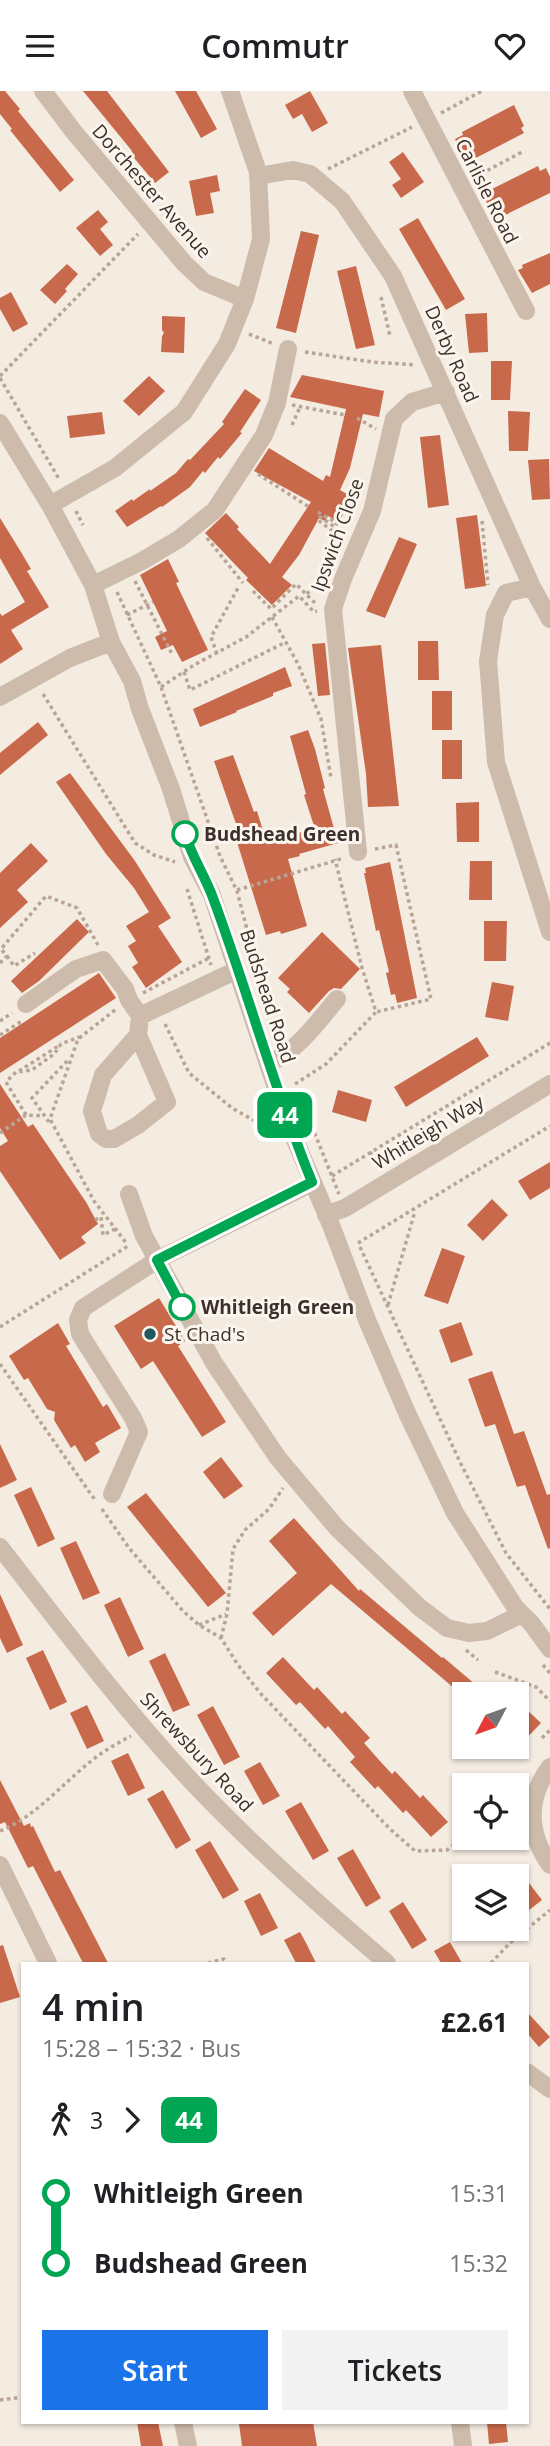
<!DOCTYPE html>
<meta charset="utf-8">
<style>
body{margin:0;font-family:"Open Sans",sans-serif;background:#f2f2f2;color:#202124;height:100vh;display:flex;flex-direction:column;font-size:26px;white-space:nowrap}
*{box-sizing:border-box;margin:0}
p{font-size:23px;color:#757577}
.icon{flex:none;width:38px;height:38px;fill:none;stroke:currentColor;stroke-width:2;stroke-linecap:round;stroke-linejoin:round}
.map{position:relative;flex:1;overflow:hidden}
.drawer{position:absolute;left:21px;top:1871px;width:508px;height:462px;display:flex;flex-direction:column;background:#fff;border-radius:0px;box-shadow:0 2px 5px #0004}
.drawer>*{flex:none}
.badge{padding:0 14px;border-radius:10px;font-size:24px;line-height:46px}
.needle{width:46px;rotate:229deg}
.tools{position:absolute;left:452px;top:1591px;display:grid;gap:14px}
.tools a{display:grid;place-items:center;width:77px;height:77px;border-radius:0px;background:#fff;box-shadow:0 2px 5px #0004;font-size:35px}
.map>.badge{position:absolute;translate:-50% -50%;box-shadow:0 0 0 4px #fff}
.legs{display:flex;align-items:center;gap:10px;height:77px;padding:0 21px;font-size:23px}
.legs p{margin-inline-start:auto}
.head{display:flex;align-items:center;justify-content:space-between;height:119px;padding:0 21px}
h1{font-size:38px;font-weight:600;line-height:52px}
.primary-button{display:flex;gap:14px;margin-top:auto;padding:14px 21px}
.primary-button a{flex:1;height:80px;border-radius:0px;background:#1a73e8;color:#fff;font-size:28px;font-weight:600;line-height:80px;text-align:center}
.primary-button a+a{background:#f2f2f2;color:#202124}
ul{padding:0 21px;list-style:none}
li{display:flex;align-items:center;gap:24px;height:70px;font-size:26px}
li i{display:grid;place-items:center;width:10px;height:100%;margin:0 9px;background:currentColor}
li i::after{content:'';width:18px;height:18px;margin:-9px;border:5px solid;border-radius:50%;background:#fff}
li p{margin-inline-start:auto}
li:first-child i{background:linear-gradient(#0000 50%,currentColor 0)}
li:last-child i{background:linear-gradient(currentColor 50%,#0000 0)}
header{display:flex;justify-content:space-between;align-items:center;height:91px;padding:0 21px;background:#fff;font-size:32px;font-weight:600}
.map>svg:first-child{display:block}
</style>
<header><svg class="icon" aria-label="menu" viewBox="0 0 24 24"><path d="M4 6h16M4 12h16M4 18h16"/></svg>Commutr<svg class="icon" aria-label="heart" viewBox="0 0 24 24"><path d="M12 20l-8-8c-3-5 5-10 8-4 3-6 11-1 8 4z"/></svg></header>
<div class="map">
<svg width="550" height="2355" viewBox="0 0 550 2355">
<rect width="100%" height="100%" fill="#f4ebe1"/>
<path fill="#c8694b" d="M0 0H5L20 18 18 20 74 89 60 101 10 39 12 38 0 23Z
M83 0H107L169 81 155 92 130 62 132 60Z
M175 0H196L217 38 201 47Z
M310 0 328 32 312 41 302 23 293 28 285 14Z
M514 14 524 35 521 37 524 42 472 69 470 65 464 68 455 48 463 44 462 41Z
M403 61 424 91 401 107 392 94 401 88 389 71Z
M538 75 540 80 546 77 550 86V102L495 129 485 108 488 106 486 101Z
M217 84 220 100 210 102 214 122 196 125 189 90Z
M98 119 108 131 100 138 113 154 100 165 76 137Z
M418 127 465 208 446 219 399 138Z
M301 140 319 144 296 242 276 237Z
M550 162V193L532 202 518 179 523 177 522 174Z
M67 173 78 183 65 198 67 200 55 213 40 199Z
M356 175 375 254 356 258 337 180Z
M11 201 28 233 13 241 0 218V207Z
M487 222 488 261 469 262 465 223Z
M162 225 185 226 184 262 161 261 162 245 164 242 162 239Z
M491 270H512L510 309H491Z
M302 284 384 300 379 326 363 323 350 377 340 399 352 406 339 431 328 425 325 430 319 427 299 464 282 486 292 494 272 514 246 489 248 487 205 442 226 422 239 436 237 438 270 473 311 411 254 380 269 357 323 390 326 384 330 386 346 318 290 306Z
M149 285 165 300 139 325 123 310Z
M245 298 261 309 240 341 242 342 220 368 218 366 205 382 203 380 190 396 162 416 161 415 127 436 115 420 132 408 133 410 150 398V400L176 382 188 368 190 369 224 333 222 331Z
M508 320 530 321 528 360H509Z
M102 321 105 343 70 347 67 325Z
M440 344 449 414 428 417 420 346Z
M549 368 550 408 532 409 528 369Z
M477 424 486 495 465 498 456 427Z
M0 427 21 461 31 478 27 480 49 516 11 539 23 558 0 573V522L2 525 25 511 0 467Z
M399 446 417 453 385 527 366 520Z
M168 468 179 491 176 492 208 559 182 571 173 554 161 559 155 546 167 540 140 484Z
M418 550H438L439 589H418Z
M325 552 330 604 318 605 312 553Z
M381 554 399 715 368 716 366 683 348 557Z
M285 576 292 595 273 602V605L236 620 237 621 200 636 193 618Z
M432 600H452V639H432Z
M38 631 48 644 0 684V662Z
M308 639 315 658 325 697 323 698 338 752 299 763 300 765 288 768 307 835 281 843 280 840 266 844 237 751 242 750 214 670 233 664 254 721 257 720 267 753 295 746 294 743 315 738 304 704 306 703 290 645Z
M442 649H462V688H442Z
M70 682 135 770 171 827 158 835 182 871 146 897 132 876 138 872 128 855 136 850 126 835 149 821 134 797 106 763 56 691Z
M479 711V751H457L456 712Z
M31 752 48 770 17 799 28 811 0 837V782Z
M470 770H492V809H469Z
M390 771 417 907 397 912 395 903 391 904 386 882 389 881 379 839 376 840 364 782H366L365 777Z
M77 828 89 841 39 890 22 902 11 890Z
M484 830H507L506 870H484Z
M322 841 360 878 341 898 334 897 329 900 309 922 287 901 290 898 278 887Z
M99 882 116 907 0 982V947Z
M492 891 514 895 508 930 485 926Z
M477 946 489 965 406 1016 394 996Z
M0 993 28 1036 33 1033 86 1111 98 1133 81 1146 86 1152 60 1169 0 1080V1055L8 1050 0 1037Z
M338 999 372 1009 366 1031 332 1021Z
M550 1071V1097L530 1109 518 1090Z
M492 1108 508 1124 483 1150 467 1134Z
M442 1157 465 1165 448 1213 424 1205Z
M159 1207 185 1250 178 1255 226 1331 202 1346 153 1270 141 1278 114 1235Z
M461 1231 473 1264 451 1272 439 1239Z
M58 1232 70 1253 66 1255 103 1316 107 1313 121 1337 95 1352 100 1361 85 1371 75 1354 71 1357 54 1329 55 1321 47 1318 28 1287 24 1289 9 1265Z
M492 1280 514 1343 524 1340 547 1404 550 1403V1457L548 1458 525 1394 517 1396 495 1333 485 1336 468 1288Z
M0 1353 17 1389 0 1397Z
M221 1366 243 1395 224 1408 203 1381Z
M31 1396 55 1448 38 1456 14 1404Z
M146 1402 226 1502 208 1516 127 1416Z
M294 1427 359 1500 360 1498 442 1567 443 1566 476 1594 483 1603H461L331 1493 273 1545 252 1522 297 1482 269 1450Z
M76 1450 100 1502 83 1509 60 1457Z
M0 1503 23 1554 7 1562 0 1547Z
M120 1506 144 1558 128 1566 104 1514Z
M43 1559 67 1611 50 1619 26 1567Z
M165 1562 190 1614 173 1621 149 1570Z
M283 1566 314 1599 317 1596 342 1623 345 1620 370 1647 364 1652 379 1669 392 1683 395 1680 420 1707 423 1704 448 1731 431 1746 406 1719 403 1722 378 1695 375 1698 350 1671 355 1666 328 1635 325 1638 300 1611 296 1614 266 1582Z
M87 1614 104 1650 87 1658 70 1622Z
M213 1615 240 1666 224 1674 197 1624Z
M525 1617 541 1632 516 1658V1626Z
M128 1662 145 1697 128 1705 111 1670Z
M260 1671 280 1705 263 1714 244 1680Z
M0 1689 24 1735 30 1732 31 1736 33 1735 55 1781 60 1779 108 1872H83L33 1775 28 1777 5 1731 0 1733Z
M163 1699 191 1749 176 1758 147 1708Z
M301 1711 329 1760 313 1769 285 1720Z
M210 1750 239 1799 223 1808 195 1759Z
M353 1758 381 1807 366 1816 337 1767Z
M516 1775 542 1809 524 1823 516 1812Z
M260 1802 278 1837 261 1845 244 1810Z
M403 1811 427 1849 412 1858 389 1820Z
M300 1841 305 1850 316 1872H296L284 1849Z
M450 1851 462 1872H441L434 1860Z
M3 1854 20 1906 0 1912V1855Z
M527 1921 550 1946 539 1956 527 1942Z
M137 2331H158L163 2355H141Z
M252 2331H313L317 2355H242L239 2333Z
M487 2331H506L508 2351 489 2353Z"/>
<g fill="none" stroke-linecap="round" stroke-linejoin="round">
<path stroke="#b9a596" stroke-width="3.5" stroke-dasharray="3.5 3.5" stroke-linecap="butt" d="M441 22 482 0
M328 78 412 36
M475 86 524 60
M381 206 390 245
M249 243 274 253
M305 261 372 271 416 274
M0 285 138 143
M0 287 59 388
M292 314 345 324
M357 327 376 338
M292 334 300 316
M258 383 309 416
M76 420 83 434
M318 421 337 432 335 436 320 426 318 429 343 448
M482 430 488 494
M207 447 243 492
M135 490 172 563
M253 500 271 518 296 493 316 513
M117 501 161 596 220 765 237 800 256 873
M307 503 315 493 324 496
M127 524 153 511
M272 526 298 573 321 628 331 687
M217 563 211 546 238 497
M184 581 190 599 286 551
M161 596 194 574 246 546 299 505 314 521 317 520
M43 603 135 752 154 764 175 771
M375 758 396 754 431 908 376 921
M187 798 211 874
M237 799 344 767
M7 865 14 875 35 862
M0 872 7 865 1 858 46 805 77 817 98 854
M143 902 209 867
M115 919 78 948 50 1028 94 1110 127 1153
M0 930 12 922
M165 933 189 982 232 1017 262 1034 271 1032
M0 944 22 930
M19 980 60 954
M295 993 326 973 376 921 362 877 335 768
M299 1003 339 1103
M26 1024 6 991 16 981 32 979 54 963 61 953 79 946
M49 1031 32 1007 69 968
M0 1042 26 1024 43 1025
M370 1061 380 1077
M332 1085 550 952
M95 1129 101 1126 103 1144 115 1138
M358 1152 550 1035
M360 1156 460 1371 506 1462 550 1518
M388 1214 415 1120
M0 1236 128 1155
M0 1273 95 1409
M102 1418 129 1457 183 1520 199 1534 221 1547 238 1574 261 1603 390 1738 415 1760 447 1759 464 1746
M199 1534 226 1523
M221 1547 227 1523 233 1458 245 1439 269 1418 283 1397
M466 1559 478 1569
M543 1574 550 1582
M495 1581 536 1596 550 1610
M542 1647 550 1639
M0 1740C40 1724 67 1686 102 1662 111 1656 121 1650 131 1645
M208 1872 224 1868 227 1872
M491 1872 510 1852 550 1819
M0 2309 23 2306"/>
<path stroke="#cdbbac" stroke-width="18" d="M43 0 74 41 184 172 204 191 245 208
M412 0 526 220
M258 85 293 79 310 83 342 110 393 185 532 496 550 528
M0 332 50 414 93 494 111 551 132 590 140 618 171 698 192 766 212 804 287 1030 331 1134 367 1229 407 1322 455 1422 515 1516 531 1532 550 1558
M50 414 115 377 184 321 227 253 245 208 261 148 258 81 230 0
M93 494 142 470 179 448 215 419 264 344 277 312 288 258
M532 496 506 502 495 524 488 570 496 671 550 841
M0 606 70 567 111 551
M358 761 333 518 343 488 372 420 394 328 412 311 446 301
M26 913 76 878 103 869 125 898 129 909 140 925
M140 925 237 879
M138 944 103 984 92 1020 99 1043 106 1048H114L138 1034 167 1011 138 944 140 925
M268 973C298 959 316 933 337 908
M129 1103 144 1145 214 1272 278 1367 337 1437 419 1516 447 1537 469 1542 487 1540 522 1523
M326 1124 345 1117 550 993
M112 1403 139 1341 133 1327 80 1243 78 1229 83 1217 157 1169 312 1092
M0 1456C63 1537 125 1620 196 1695 256 1758 321 1816 387 1872
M550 1676C526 1708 528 1742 550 1774
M0 1774 48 1872
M527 1981 550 1998
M183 2331 188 2355
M460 2331 463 2355"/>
</g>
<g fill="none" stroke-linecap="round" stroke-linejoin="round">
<defs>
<path id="line-1" d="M182 1216 157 1169 312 1091C274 998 248 901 213 807 205 785 192 766 185 743"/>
</defs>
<use href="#line-1" stroke="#fff" stroke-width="16"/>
<use href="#line-1" stroke="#00a651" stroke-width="10"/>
</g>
<g fill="#fff" stroke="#00a651" stroke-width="3.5">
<circle cx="185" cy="743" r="12"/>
<circle cx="182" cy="1216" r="12"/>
</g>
<circle fill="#1f5a5e" stroke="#fbf5ee" stroke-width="2.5" cx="150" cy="1243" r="7"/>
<g text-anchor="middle" stroke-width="6" stroke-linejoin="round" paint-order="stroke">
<g font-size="19" fill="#3b302b" stroke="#fbf5ee">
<text transform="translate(152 100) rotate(49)" y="7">Dorchester Avenue</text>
<text transform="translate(487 100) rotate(63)" y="7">Carlisle Road</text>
<text transform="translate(452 263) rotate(66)" y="7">Derby Road</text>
<text transform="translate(337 444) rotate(-70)" y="7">Ipswich Close</text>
<text transform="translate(268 905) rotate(72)" y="7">Budshead Road</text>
<text transform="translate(428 1041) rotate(-31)" y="7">Whitleigh Way</text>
<text transform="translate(197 1661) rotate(47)" y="7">Shrewsbury Road</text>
</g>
<g font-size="19" font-weight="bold" fill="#3b302b" stroke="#fbf5ee" text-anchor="start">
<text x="204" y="750">Budshead Green</text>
<text x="201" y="1223">Whitleigh Green</text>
</g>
<g font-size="19" fill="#3b302b" stroke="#fbf5ee" text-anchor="start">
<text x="164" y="1250">St Chad's</text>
</g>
</g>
</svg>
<div class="tools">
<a><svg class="needle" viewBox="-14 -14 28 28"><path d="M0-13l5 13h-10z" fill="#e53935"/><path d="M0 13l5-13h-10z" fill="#757577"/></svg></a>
<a><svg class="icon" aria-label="locate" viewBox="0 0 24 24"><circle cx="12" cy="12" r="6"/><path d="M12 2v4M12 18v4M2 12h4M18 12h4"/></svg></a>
<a><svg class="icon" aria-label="layers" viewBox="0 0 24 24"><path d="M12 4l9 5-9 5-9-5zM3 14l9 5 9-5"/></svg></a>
</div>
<b class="badge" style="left:285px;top:1024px;background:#00a651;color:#fff">44</b>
<section class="drawer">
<div class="head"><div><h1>4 min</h1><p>15:28 – 15:32 · Bus</p></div><b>£2.61</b></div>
<div class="legs"><svg class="icon" aria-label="walk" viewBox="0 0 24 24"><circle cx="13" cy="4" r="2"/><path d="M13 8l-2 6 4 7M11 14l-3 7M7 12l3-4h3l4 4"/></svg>3<svg class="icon" aria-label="forward" viewBox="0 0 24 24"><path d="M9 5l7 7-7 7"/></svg><b class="badge" style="background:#00a651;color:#fff">44</b></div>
<ul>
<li><i style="color:#00a651"></i><b>Whitleigh Green</b><p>15:31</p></li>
<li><i style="color:#00a651"></i><b>Budshead Green</b><p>15:32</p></li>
</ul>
<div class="primary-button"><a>Start</a><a>Tickets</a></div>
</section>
</div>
